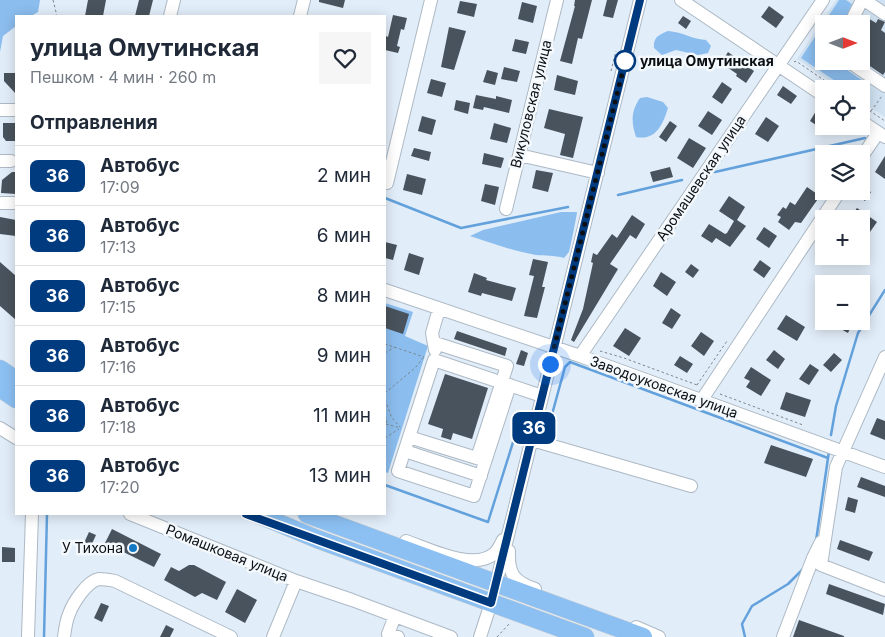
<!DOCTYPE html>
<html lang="ru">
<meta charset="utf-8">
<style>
body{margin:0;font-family:Inter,sans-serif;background:#f6f6f7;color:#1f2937;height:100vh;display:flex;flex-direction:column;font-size:19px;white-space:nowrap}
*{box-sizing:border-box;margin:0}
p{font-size:16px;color:#747a83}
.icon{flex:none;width:28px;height:28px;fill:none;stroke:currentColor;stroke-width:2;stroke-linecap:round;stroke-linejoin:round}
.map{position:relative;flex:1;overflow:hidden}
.drawer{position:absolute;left:15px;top:15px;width:371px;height:500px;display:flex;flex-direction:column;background:#fff;border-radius:0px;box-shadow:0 2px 12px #0003}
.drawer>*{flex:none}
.badge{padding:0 10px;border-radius:8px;font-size:18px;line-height:32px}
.needle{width:32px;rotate:90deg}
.tools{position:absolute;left:815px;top:15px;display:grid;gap:10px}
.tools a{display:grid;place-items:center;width:55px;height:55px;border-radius:0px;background:#fff;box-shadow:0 2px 12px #0003;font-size:25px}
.you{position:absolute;width:25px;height:25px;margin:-12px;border:4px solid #fff;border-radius:50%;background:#1a73e8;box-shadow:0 0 0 8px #1a73e833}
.map>.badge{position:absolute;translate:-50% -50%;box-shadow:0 0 0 2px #fff}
h2{padding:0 15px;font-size:19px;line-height:45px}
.round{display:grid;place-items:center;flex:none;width:52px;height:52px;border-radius:0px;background:#f6f6f7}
.summary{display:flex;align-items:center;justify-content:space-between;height:85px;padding:0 15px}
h1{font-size:24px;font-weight:700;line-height:38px}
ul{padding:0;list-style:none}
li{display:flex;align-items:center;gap:15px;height:60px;padding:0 15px;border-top:1px solid #e0e1e3}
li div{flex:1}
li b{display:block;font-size:19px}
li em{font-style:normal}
li .badge{min-width:55px;font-weight:700;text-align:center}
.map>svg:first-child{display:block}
</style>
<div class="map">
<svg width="885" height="637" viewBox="0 0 885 637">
<rect width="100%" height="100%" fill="#e1edf9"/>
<path fill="#d0e2f2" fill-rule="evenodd" d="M836 0H885V117L861 101V89H842L797 59ZM824 24H861V61H824Z"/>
<path fill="#8bbdee" d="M0 0H40L38 12 31 16H16V26L3 36 0 52Z
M839 0H846L852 4 843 24H824V61H834L866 83 861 91V89H847L801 58Z
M668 31C684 32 690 39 706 40L711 46 708 53 698 55 676 50 662 55 654 48C653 37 659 35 668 31Z
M647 97 663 102 668 108C663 124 656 141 636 137 631 122 631 111 640 98Z
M561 212H577C577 215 570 249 569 252 568 253 565 257 564 258 554 255 545 256 536 255 513 251 491 243 470 236L483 230Z
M385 303 413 312 405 336 428 346 388 473 385 472Z"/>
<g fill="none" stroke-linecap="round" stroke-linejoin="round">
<path stroke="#63a1dc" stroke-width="2.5" d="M715 172 865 138
M618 195 682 180
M385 198 461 228 568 207
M548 429 565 367 570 362 828 458
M831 435 836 406 858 333 885 290
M385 485 488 522 520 420
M816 541 829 451
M44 637 47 514
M745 637 742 624 752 606 788 584 803 569"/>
</g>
<path fill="#49535d" d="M88 0H106L103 16H85Z
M139 0H153L149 16H135Z
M319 0H345L343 8 319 2Z
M575 0H592L582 39 578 38 572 64 560 61 575 6H574Z
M607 0H618L613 18 603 16Z
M460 1 477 4 474 17 457 13Z
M522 2 537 6 533 23 518 19Z
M769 6 784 17 776 28 761 17Z
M393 15 407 18 404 30 401 29 397 46 400 47 398 53 385 50 386 36 388 37Z
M683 16 691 21 686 29 678 23Z
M866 17 876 23 878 19 885 22 881 30 885 33V72L883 75 861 60V23Z
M449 27 466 31 454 70 441 67Z
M515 39 529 42 526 54 512 51Z
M728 52 754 71 746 83 736 76 737 74 721 63Z
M504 67 520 71 517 82 501 79Z
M487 70 498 73 495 85 483 82Z
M4 73H16V94L4 81Z
M557 75 578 81 575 95 554 90Z
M431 79 446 83 442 97 427 93Z
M722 82 732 89 722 104 712 97Z
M783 86 797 96 791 104 777 95Z
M476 95 496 99V96L512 100 509 113 484 107 483 110 473 108Z
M456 100 470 103 468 114 454 110Z
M549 109 583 117 573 158 560 155 565 134 544 128Z
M708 111 722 120 712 135 698 126Z
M816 111 824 117 819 127 810 121Z
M422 116 436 120 432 135 418 131Z
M766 117 779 126 768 142 755 134Z
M670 121 677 126 666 142 659 137Z
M3 123H16V141H6L3 137Z
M494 123 511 128 507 143 490 139Z
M689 138 706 148 693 168 677 158Z
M414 148 431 152 429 161 411 156Z
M484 153 504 158 501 168 482 164Z
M885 156V179L875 172Z
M670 167 673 177 653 182 650 172Z
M536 170 553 173 548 192 532 188Z
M12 172H16V194L1 193 2 180Z
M407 174 426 179 422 195 403 190Z
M485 184 499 187 495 205 481 201Z
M807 187 820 196 801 223 795 222 789 230 778 222 781 217 777 215 783 207 786 209 790 202 795 205Z
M862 187 871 192 865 201 857 195 859 191H861Z
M729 196 745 207 737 220 746 226 730 247 716 238 712 243 701 236 709 224 725 234 727 233 734 221 719 211Z
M857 208 877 222 865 239 861 236V219H849Z
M632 215 645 224 636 239 630 235 610 264 618 269 574 342 571 340 583 309 593 263 591 262 593 253 597 255 612 234 617 238Z
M0 217 16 220V236L0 234Z
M764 227 777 236 769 248 756 239Z
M385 242 397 245 393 260 385 258Z
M409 253 424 258 419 275 404 270Z
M533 259 548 262 542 287H545L537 318 524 316 534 276 529 275Z
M760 260 771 268 764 278 753 270Z
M0 262 16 276V320L0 306Z
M691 264 699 270 693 278 685 272Z
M661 272 676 282 667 296 653 286Z
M474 273 487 278 486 280 516 288 512 301 482 293 481 296 468 292Z
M385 306 409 314 403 334 385 328Z
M671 308 681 315 672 329 662 323Z
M786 315 805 327 797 341 777 329Z
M842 321H853L848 333 839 328Z
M625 328 641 338 629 356 613 346Z
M457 331 507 348 505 356 454 339Z
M701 332 714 341 704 356 691 346Z
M521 350 528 353 524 366 516 364Z
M774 350 785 359 778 369 766 360Z
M834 353 842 360 831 372 823 365Z
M680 356 693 364 687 373 674 365Z
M810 364 819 370 809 385 799 379Z
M751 367 771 380 761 396 746 387 750 381 744 378Z
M445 374 488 388 472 439 453 433 451 440 441 437 443 429 428 424Z
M786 392 811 400 805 417 780 409Z
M877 418 885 421V440L870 434Z
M771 445 813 459 806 477 764 463Z
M861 477 885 486V497L857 487Z
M848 497 858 500 855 513 845 510Z
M112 529 161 554 154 567 105 543Z
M89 532 96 535 91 546 84 543Z
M840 540 873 552 869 561 837 549Z
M2 547 15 548V562H2Z
M189 565H194L226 582 217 600 202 593 195 597 164 580 171 567 179 571Z
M829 584 885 604 883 615 826 594Z
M237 589 257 600 245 623 225 612Z
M101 603 109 606 102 622 94 618Z
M799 620 844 636V637H793Z
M166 625 174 629 170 637H160Z"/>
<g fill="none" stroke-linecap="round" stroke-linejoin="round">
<defs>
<path id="minor" d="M681 0 824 96
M864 0 885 14
M170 16 174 0
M300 16 304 0
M850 24 862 0
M848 61 885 86
M0 110H16
M861 121 885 137
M519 155 598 173
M861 158 878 133
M0 161H11
M387 183 431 0
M0 203H16
M506 209 557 0
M385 290 580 356 885 467
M435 343 507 366 477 458
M435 350 432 333 439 309
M580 356 823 0
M885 357 836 467 821 565 885 590
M510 385 474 496 398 471 434 360 542 396
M701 401 840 191
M0 428 16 438
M409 437 483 460
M532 440 691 486
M405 451 481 476
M130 514 296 581 352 600 451 637
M406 541C429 549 474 572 495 553 498 550 501 544 503 540
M509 551C508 574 514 582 535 589
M496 584 640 0
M395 616 388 634 398 637
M636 627 659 637
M28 637 32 514
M64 637C65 629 66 621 69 614 73 603 87 581 99 579 105 579 110 580 115 581L231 637
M273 637 296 581
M480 637 491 603
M783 637 813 558 821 542"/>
<path id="highway" d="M0 369 16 380
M0 388 16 399
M257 514 317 539 585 637
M307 514 643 637"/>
</defs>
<use href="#minor" stroke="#adb9c4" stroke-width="14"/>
<use href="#highway" stroke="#cecfd0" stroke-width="19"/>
<path stroke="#7d858d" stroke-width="1" stroke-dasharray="2.5 2.5" stroke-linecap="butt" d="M53 0 57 16
M794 62 796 61 837 89
M611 71 616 51
M861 105 885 121
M871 111 882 96
M861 174 865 168
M385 344 424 357
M600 351 624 358 697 385
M385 353 395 347
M385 358V364
M697 385 727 341
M385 393 415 368 424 357
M720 394 803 425
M385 400 392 418 400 427
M385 416 387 420 385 426
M386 424 401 428
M385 438 399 429
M497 637 510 623"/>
<use href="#minor" stroke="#fff" stroke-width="12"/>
<use href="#highway" stroke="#8cc0f3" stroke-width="18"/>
</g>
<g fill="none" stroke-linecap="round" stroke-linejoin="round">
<defs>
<path id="line" d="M246 514 491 603 640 0"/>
</defs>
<use href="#line" stroke="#fff" stroke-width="11"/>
<use href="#line" stroke="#003b80" stroke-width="8"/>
<path stroke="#0b0f13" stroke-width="5" stroke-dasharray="0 9" d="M550 364 626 58 625 61"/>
</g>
<circle fill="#fff" stroke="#003b80" stroke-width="2.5" cx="625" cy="61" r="10"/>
<circle fill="#1278c3" stroke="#f4f9fe" stroke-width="2" cx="133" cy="548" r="5"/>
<g text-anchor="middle" stroke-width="5" stroke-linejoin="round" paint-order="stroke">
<g font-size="14" font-weight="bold" fill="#0b0f13" stroke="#f4f9fe" text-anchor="start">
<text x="640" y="66">улица Омутинская</text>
</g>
<g font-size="14" fill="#0b0f13" stroke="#f4f9fe">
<text transform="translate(531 104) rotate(-76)" y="5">Викуловская улица</text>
<text transform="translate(701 178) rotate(-56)" y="5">Аромашевская улица</text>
<text transform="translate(664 387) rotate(20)" y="5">Заводоуковская улица</text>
<text transform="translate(227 553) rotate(22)" y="5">Ромашковая улица</text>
</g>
<g font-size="14" fill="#0b0f13" stroke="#f4f9fe" text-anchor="end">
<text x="123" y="553">У Тихона</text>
</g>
</g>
</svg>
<div class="tools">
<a><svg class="needle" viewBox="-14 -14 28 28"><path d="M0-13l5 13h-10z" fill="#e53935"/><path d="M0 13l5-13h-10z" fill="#747a83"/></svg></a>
<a><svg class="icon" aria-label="locate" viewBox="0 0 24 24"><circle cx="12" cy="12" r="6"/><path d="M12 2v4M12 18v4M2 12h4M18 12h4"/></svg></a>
<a><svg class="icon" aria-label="layers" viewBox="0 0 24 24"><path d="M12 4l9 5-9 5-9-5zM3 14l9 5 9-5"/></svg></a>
<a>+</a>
<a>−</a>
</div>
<div class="you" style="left:550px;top:364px"></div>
<b class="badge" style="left:534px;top:428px;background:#003b80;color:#fff">36</b>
<section class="drawer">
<div class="summary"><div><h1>улица Омутинская</h1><p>Пешком · 4 мин · 260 m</p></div><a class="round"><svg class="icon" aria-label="heart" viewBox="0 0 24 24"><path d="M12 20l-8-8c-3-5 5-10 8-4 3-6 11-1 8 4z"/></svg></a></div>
<h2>Отправления</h2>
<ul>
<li><span class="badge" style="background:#003b80;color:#fff">36</span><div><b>Автобус</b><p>17:09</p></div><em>2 мин</em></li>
<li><span class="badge" style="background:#003b80;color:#fff">36</span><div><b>Автобус</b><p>17:13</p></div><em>6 мин</em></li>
<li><span class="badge" style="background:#003b80;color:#fff">36</span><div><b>Автобус</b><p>17:15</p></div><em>8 мин</em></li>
<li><span class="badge" style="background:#003b80;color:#fff">36</span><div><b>Автобус</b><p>17:16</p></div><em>9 мин</em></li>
<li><span class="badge" style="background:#003b80;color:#fff">36</span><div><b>Автобус</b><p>17:18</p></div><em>11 мин</em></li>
<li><span class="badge" style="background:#003b80;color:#fff">36</span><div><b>Автобус</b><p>17:20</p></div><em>13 мин</em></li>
</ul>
</section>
</div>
